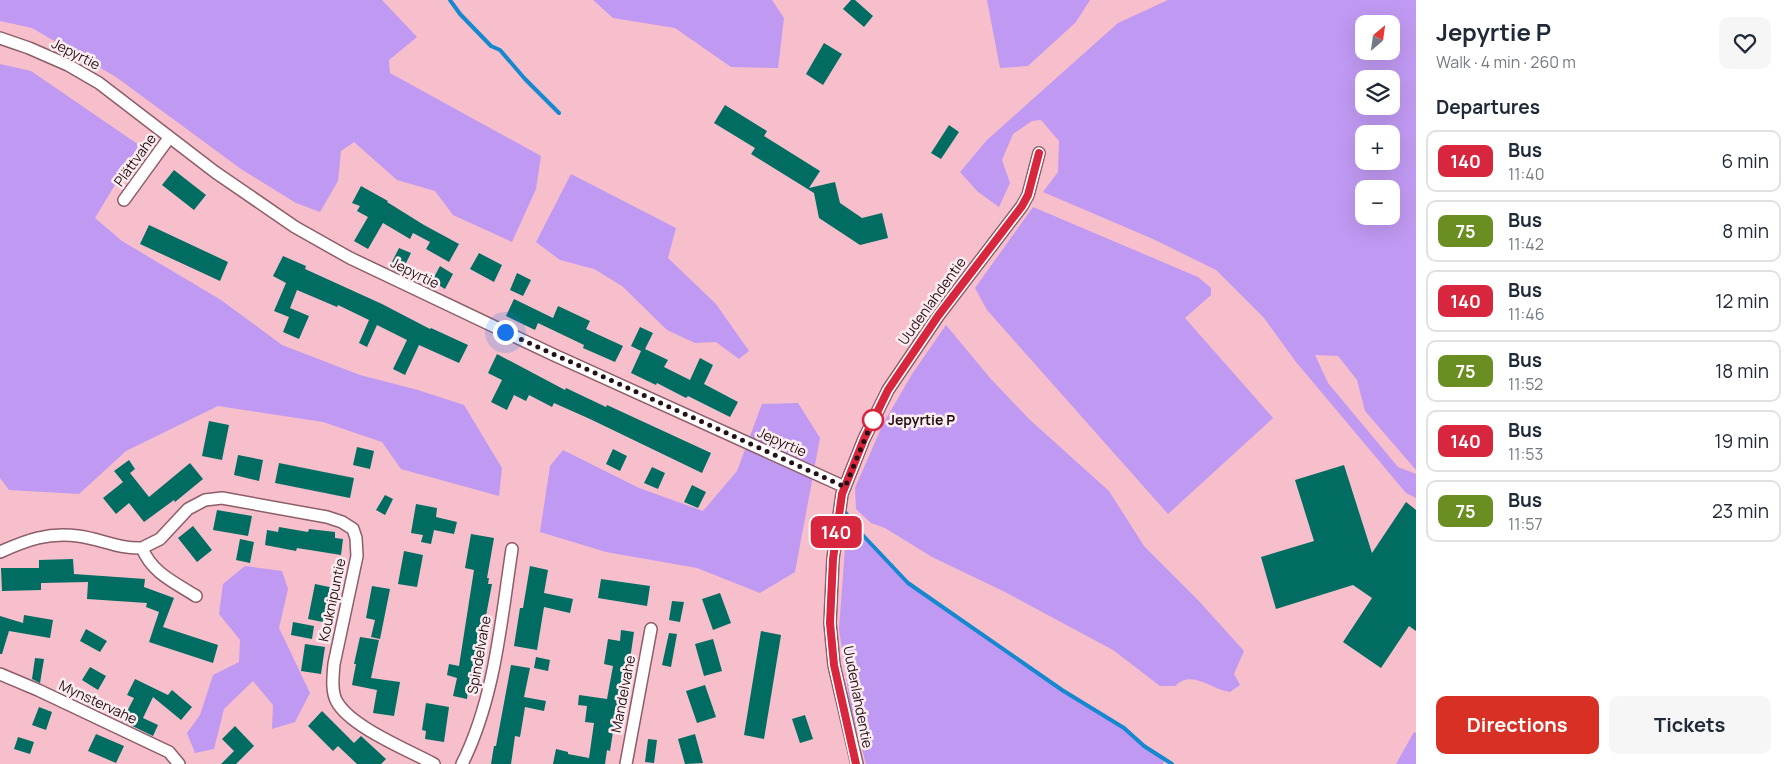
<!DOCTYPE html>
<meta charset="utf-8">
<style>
body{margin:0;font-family:Manrope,sans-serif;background:#f6f6f7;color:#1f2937;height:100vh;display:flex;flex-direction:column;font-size:19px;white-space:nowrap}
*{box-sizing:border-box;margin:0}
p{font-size:16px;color:#747a83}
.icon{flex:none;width:28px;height:28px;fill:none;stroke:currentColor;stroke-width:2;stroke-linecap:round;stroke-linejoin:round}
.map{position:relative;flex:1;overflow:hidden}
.sheet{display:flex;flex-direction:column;background:#fff;width:375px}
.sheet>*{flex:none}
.badge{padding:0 10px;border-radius:8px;font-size:18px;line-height:32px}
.needle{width:32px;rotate:29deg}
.buttons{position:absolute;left:1355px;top:15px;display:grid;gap:10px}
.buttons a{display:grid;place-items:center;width:45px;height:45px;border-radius:10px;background:#fff;box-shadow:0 5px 20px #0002;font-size:25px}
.you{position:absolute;width:25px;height:25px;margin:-12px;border:4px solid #fff;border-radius:50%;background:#1a73e8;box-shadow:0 0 0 8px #1a73e833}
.map>.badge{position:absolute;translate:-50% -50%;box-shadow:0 0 0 2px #fff}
h2{padding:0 20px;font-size:19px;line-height:45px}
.round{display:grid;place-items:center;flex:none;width:52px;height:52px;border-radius:10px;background:#f6f6f7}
.head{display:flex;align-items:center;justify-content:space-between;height:85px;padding:0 20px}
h1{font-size:24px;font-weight:700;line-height:38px}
.cta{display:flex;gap:10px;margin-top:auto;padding:10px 20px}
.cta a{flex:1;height:58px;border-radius:10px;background:#d93025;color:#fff;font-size:20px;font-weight:700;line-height:58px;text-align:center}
.cta a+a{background:#f6f6f7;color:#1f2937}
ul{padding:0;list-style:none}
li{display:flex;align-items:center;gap:15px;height:62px;margin:0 10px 8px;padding:0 10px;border:2px solid #e0e1e3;border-radius:10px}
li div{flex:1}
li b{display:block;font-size:19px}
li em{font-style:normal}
li .badge{min-width:55px;font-weight:700;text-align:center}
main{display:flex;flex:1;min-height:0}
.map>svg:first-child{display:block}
</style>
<main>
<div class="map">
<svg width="1416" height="764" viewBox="0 0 1416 764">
<rect width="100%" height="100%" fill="#f6bfcb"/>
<path fill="#c099f2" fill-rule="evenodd" d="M0 0H382L417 37 389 60 390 73 541 156 536 189 512 242 453 215 435 191 397 180 354 142 341 151 338 181 320 212 296 203 241 169 116 77 32 28 0 21Z
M593 0H772L784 18 778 68 731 67 675 28 613 18Z
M987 0H1090L1076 22 1028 66 1000 68Z
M1168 0H1416V470L1365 411 1357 380 1338 356 1315 355 1328 383 1398 467 1416 474V498L1406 493 1296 362 1264 318 1216 270 1153 239 1043 192 1058 172 1059 141 1041 120 1032 121 1013 134 1002 160 1010 183 999 207 978 192 960 172 987 140 1118 23ZM1364 24H1391V51H1364ZM1364 79H1391V106H1364ZM1364 134H1391V161H1364ZM1364 189H1391V216H1364Z
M0 64 31 71 139 145 95 218 122 241 221 300 282 345 360 375 418 390 464 405 502 468 499 496 401 469 382 442 323 422 218 406 126 451 79 494 9 490 0 478Z
M571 174 676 228 668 258 716 304 749 351 739 359 716 342 695 343 667 330 622 286 594 269 560 260 536 242Z
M1033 207 1198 277 1211 288V295L1185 318 1273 418 1168 514 987 310 975 288Z
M946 325 990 378 1029 419 1109 491 1144 546 1198 600 1244 651 1234 674 1240 685 1230 692C1210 689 1192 669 1175 686H1160L1113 650 1003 591 932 557 885 528 871 523 856 509 855 488 883 424 912 374Z
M798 403 820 438 795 572 760 593 697 568 606 552 540 532 550 466 563 450 639 488 703 511 737 471 762 404Z
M855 527 908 583 1062 690 1124 728 1144 746 1164 760 1163 764H866L850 704 839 629 845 548Z
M245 566 282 571 288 589 279 628 310 693 295 722 272 729 273 705 253 681 224 709 214 749 195 753 187 733 200 715 213 675 239 662 240 640 219 614 223 584Z
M1414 732 1416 733V764H1396Z"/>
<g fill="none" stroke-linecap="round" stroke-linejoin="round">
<path stroke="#1688cf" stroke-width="4" d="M450 0 460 14 491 46 500 50 525 79 559 113
M846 513 855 527 908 583 1062 690 1124 728 1144 746 1172 764"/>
</g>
<path fill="#006c62" d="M851 0H855L873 16 864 27 843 9Z
M824 43 842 54 823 85 806 74Z
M725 105 767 131 764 136 820 171 809 188 835 182 840 203 862 218 882 213 888 238 860 245 819 218 814 193 751 154 755 148 714 123Z
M949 125 959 132 941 159 931 153Z
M174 170 206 195 194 210 162 185Z
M361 186 388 201 387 202 424 225 459 244 449 262 426 249 430 242 413 233 410 239 383 223 368 249 354 241 368 217 357 211 360 206 352 203Z
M149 225 228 262 220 281 140 244Z
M399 248 411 253 404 267 392 262Z
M479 253 502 265 494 282 470 269Z
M283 256 306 266 305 269 382 304 430 329 431 328 468 345 459 363 419 345 405 375 393 369 407 340 377 325 367 347 359 343 369 320 338 305 337 307 297 290 290 308 309 316 299 339 283 332 289 317 274 311 286 283 273 276Z
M440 266 453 274 445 289 432 281Z
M517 273 531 280 523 296 510 290Z
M514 299 553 318 558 306 590 321 586 329 623 346 615 362 583 348 584 345 538 323 535 330 506 316Z
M640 327 653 333 645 349 668 360 664 367 690 380 700 358 713 365 704 384 738 402 730 417 688 396 686 398 657 383 656 385 631 373 641 351 631 346Z
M497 354 565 390 566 388 606 407 607 405 711 453 702 473 590 419 554 403 552 407 529 395 526 401 514 395 507 410 491 402 502 380 488 373Z
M209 421 229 425 222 460 202 456Z
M357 447 374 451 370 469 353 465Z
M613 449 627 456 620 471 606 464Z
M238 455 263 460 259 481 234 475Z
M129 460 135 469 130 473 149 497 190 463 203 479 175 502 174 500 144 522 129 503 116 514 103 498 123 482 114 471Z
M279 463 354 478 350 498 275 483Z
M1344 465 1372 553 1406 502 1416 510V631L1409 626 1381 668 1343 642 1372 598 1353 585 1276 609 1261 557 1314 541 1295 480Z
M652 467 665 473 658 489 644 483Z
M692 485 706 492 698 508 684 502Z
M385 495 393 499 385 515 376 510Z
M416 504 437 508 436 517 457 522 454 534 434 530 431 544 421 542 423 535 411 533Z
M217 510 252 516 248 536 213 530Z
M193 526 212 550 197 562 178 538Z
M279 527 308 532 309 529 335 532V538L343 539 341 555 297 548 296 551 265 545 267 530 278 532Z
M471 534 494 538 487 578H489L488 584H492L477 663H479L473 692 468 691 467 699 453 696 457 678 447 675 449 664 459 666 474 570 465 568Z
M240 539 254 542 250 563 236 560Z
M404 551 423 555 417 587 398 584Z
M73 559 74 574 145 579 144 587 174 598 163 627 218 645 213 663 149 642 159 612 146 607 147 603 87 599 88 582 41 583V590L2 591 1 568H39V560Z
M530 566 548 570 544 593 573 599 570 613 544 607 537 650 514 646 520 608H523Z
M601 579 650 586 647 606 598 598Z
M315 584 334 588 328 623 308 619Z
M372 586 390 589 380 639 371 637 375 620 366 618Z
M720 593 731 623 713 630 702 599Z
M672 601 684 602 680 622 669 620Z
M24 615 53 620 50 638 9 631 2 654H0V616L23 623Z
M293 622 314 626 312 639 291 635Z
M86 629 107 641 100 652 80 641Z
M621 630 634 632 624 701 618 700 610 751 607 750 605 764H553L556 749 568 752V754L589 758 594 723 585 722 587 706 578 705 579 695 607 699 613 666 604 664 608 639 620 641Z
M761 631 781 635 764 739 744 735Z
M669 633 677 634 671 667 662 665Z
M360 637 379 640 371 678 400 682 394 716 373 713 377 690 352 685 356 664H354Z
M713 639 722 671 704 676 695 644Z
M305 644 325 647 321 674 301 671Z
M536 657 550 660 548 671 534 668Z
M35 658 44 659 40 683 32 679Z
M511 665 530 668 524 697 546 701 544 711 525 707 520 737 515 736 511 764H491L494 746H496Z
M90 667 106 676 98 690 82 680Z
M135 679 168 695 172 690 192 707 181 720 153 697 143 718 158 725 153 736 122 721 134 698 127 695Z
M705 685 716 717 697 723 686 691Z
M426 703 449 707 444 742 425 739 426 731 422 730Z
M39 707 52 712 46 730 32 725Z
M322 711 354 743 361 736 386 759 381 764H357L338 746 333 751 308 726Z
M805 715 813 739 800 743 792 719Z
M235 726 254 746 236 764H221L234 751 222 739Z
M96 734 124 746 116 763 88 751Z
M695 734 703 763 685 764 678 739Z
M18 737 34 742 30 754 14 749Z
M648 739 657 740 654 763 645 762Z"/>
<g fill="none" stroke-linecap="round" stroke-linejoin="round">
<defs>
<path id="minor" d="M0 38 29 48 68 65 99 83 215 172 295 227 350 258 554 355 845 487
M124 200 169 138
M142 548 160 539 188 509 205 500 222 498 327 517 342 522 353 529 356 538 357 556 334 664C333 676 331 692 337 702 351 727 408 750 434 764
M0 552C27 540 48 532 78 536 101 539 118 549 142 548 152 573 174 582 196 596
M0 674 38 690 169 752 179 764
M462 764C495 698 501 621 512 549
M626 764 651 629
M857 764 834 665 830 623 833 559 842 494 864 439 888 390 938 316 1022 206 1028 195 1039 153"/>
</defs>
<use href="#minor" stroke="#8d5d68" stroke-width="14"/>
<use href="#minor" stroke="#fff" stroke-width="11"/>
</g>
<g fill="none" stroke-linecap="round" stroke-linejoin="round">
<defs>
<path id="line" d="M856 764 834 665 830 623 833 559 842 494 864 439 888 390 938 316 1022 206 1028 195 1039 153"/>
</defs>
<use href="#line" stroke="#fff" stroke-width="11"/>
<use href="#line" stroke="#d7263d" stroke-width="8"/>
<path stroke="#241116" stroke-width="5" stroke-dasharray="0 9" d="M505 332 845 487 874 417 873 420"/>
</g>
<circle fill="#fff" stroke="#d7263d" stroke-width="2.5" cx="873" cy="420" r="10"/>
<g text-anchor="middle" stroke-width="5" stroke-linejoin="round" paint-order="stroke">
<g font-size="14" fill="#241116" stroke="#fdecf0">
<text transform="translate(76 54) rotate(27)" y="5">Jepyrtie</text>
<text transform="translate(135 160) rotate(-54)" y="5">Plättvahe</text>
<text transform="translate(415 273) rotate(26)" y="5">Jepyrtie</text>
<text transform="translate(932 301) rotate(-54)" y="5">Uudenlahdentie</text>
<text transform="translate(782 442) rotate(24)" y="5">Jepyrtie</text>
<text transform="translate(332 600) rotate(-78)" y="5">Kouknipuntie</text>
<text transform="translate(479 655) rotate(-80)" y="5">Spindelvahe</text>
<text transform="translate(623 694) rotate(-79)" y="5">Mandelvahe</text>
<text transform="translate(858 697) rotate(79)" y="5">Uudenlahdentie</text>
<text transform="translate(98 702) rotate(25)" y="5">Mynstervahe</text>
</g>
<g font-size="14" font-weight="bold" fill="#241116" stroke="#fdecf0" text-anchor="start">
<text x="888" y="425">Jepyrtie P</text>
</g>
</g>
</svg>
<div class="buttons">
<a><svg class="needle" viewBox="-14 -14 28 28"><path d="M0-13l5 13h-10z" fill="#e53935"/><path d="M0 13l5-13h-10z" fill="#747a83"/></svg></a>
<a><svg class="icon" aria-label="layers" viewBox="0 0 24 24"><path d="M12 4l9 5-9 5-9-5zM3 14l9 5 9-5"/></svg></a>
<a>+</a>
<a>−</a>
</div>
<div class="you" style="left:505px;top:332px"></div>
<b class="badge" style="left:836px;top:532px;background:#d7263d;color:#fff">140</b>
</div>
<section class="sheet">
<div class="head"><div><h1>Jepyrtie P</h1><p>Walk · 4 min · 260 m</p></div><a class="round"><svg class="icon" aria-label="heart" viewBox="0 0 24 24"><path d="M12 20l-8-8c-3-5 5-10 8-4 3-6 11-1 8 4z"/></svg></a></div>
<h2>Departures</h2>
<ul>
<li><span class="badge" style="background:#d7263d;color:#fff">140</span><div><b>Bus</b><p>11:40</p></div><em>6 min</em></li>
<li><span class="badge" style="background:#6b8e23;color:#fff">75</span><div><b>Bus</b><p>11:42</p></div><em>8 min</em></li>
<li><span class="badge" style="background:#d7263d;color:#fff">140</span><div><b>Bus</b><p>11:46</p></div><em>12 min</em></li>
<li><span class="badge" style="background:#6b8e23;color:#fff">75</span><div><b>Bus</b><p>11:52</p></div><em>18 min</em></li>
<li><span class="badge" style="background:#d7263d;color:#fff">140</span><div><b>Bus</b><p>11:53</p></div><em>19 min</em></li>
<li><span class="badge" style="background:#6b8e23;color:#fff">75</span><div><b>Bus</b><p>11:57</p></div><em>23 min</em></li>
</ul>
<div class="cta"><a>Directions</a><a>Tickets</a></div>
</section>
</main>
